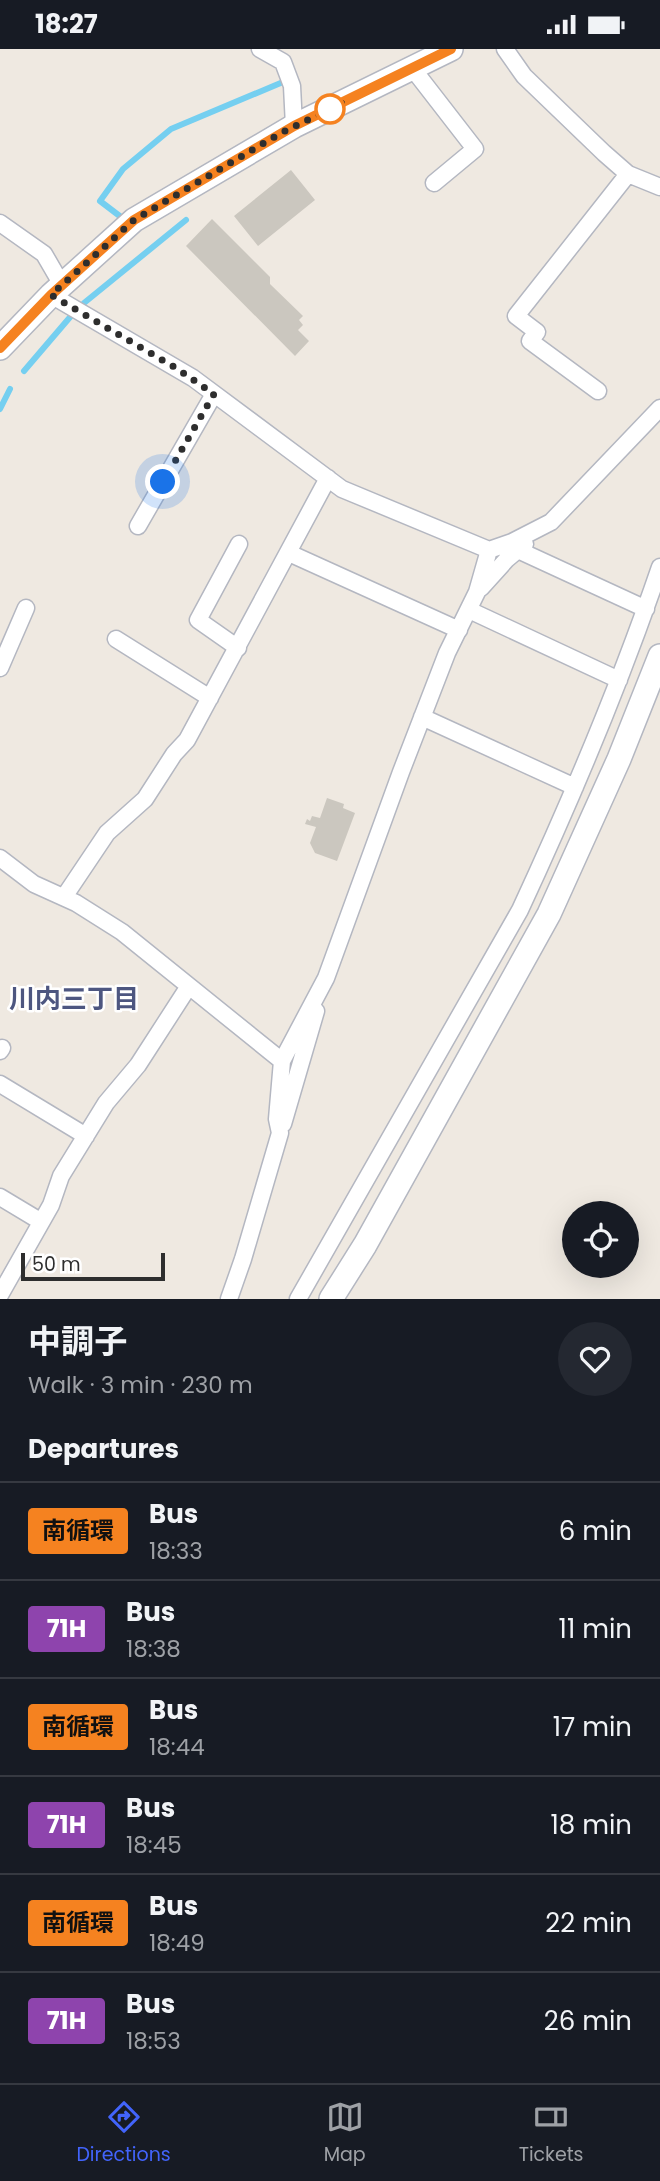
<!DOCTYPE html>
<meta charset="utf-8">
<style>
body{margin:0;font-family:Poppins,"Noto Sans JP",sans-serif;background:#242831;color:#f1f3f6;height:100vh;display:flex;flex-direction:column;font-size:26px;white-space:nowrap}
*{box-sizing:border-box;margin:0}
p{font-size:23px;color:#9ea1a6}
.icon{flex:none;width:38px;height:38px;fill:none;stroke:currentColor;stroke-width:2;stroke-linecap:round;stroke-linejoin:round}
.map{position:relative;height:1250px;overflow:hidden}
.drawer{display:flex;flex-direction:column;background:#171b24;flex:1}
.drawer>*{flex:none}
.badge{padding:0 14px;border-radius:5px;font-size:24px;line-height:46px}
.buttons{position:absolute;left:562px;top:1152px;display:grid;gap:14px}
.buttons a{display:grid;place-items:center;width:77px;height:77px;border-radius:50%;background:#171b24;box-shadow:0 7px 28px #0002;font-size:35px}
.scale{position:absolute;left:21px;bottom:18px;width:144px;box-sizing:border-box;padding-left:7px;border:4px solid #2e2e2e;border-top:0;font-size:19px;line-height:24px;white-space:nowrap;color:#2e2e2e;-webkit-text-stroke:5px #fff;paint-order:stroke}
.you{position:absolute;width:35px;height:35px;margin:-18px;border:5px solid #fff;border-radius:50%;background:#1a73e8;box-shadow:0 0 0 10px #1a73e833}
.map>.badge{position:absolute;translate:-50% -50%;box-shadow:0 0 0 4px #fff}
h2{padding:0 28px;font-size:26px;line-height:63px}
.round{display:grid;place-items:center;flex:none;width:74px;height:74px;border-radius:37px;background:#242831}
.summary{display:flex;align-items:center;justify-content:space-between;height:119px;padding:0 28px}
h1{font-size:33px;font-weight:700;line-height:52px}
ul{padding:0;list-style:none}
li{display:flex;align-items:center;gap:21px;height:98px;padding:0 28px;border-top:2px solid #363941}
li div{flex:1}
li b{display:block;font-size:26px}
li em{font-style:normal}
li .badge{min-width:77px;font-weight:700;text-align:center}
.status{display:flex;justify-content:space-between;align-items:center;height:49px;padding:0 35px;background:#171b24;direction:ltr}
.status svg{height:19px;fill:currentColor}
.tabs{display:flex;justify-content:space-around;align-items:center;height:98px;border-top:2px solid #363941;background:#171b24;font-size:19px;color:#9ea1a6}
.tabs a{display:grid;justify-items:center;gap:4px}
.tabs .on{color:#4264fb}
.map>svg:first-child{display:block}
</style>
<div class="status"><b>18:27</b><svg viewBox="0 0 49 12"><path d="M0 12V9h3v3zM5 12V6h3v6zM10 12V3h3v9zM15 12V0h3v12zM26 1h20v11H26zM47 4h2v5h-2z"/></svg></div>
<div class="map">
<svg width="660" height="1250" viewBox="0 0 660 1250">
<rect width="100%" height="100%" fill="#efe9e1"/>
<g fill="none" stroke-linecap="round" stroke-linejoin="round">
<path stroke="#75cff0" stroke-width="6" d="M121 168 100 152 123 120 171 80 283 33
M84 254 186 171
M24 322 71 267
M0 360 10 340"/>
</g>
<path fill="#cbc7bf" d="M291 121 315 151 258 197 234 167Z
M212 170 270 228V235L303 267 299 271 303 276 298 281 309 292 295 307 186 197Z
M327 749 344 755 343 759 355 764 337 812 315 804 310 794 316 778 305 775 307 770 310 772 312 767 320 769Z"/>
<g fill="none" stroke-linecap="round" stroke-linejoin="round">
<defs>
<path id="street" d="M260 0 283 13 292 37 294 77
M505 0 524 27 604 104 628 125 660 138
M413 20 475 100 434 134
M0 174 44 205 62 236
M51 246 193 329 342 440 489 501 512 493 551 473 660 359
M598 342 530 292 537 283 516 267 628 125
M138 477 214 345
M518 501 646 560
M289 504 459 581
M481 539 507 510 525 495
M469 561 619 631
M116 590 210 649
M238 599 198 571 239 495
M0 619 26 559
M422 668 575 738
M0 809 34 835 76 854 122 883 282 1012
M64 848 107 784 145 750 174 705 187 691 328 429
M0 1002 2 999
M0 1035 86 1087
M283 1075 316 962
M0 1148 40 1172
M0 1246 51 1156 61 1127 106 1054 138 1016 189 937
M229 1250 243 1210 280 1084 277 1070 282 1012 326 929 401 723 447 604 477 543 489 501
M298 1250 520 861C572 749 620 635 660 518"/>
<path id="secondary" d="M0 299 51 246 134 171 294 77 451 0
M331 1250 365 1196 549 865 619 710 660 607"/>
</defs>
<use href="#street" stroke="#b4b7c1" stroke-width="19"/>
<use href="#secondary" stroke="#b4b7c1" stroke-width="26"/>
<use href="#street" stroke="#fff" stroke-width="16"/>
<use href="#secondary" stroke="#fff" stroke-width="23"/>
</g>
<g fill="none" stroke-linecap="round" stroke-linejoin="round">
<defs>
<path id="line" d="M0 299 51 246 134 171 294 77 451 0"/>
</defs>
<use href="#line" stroke="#fff" stroke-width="16"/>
<use href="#line" stroke="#f58220" stroke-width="10"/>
<path stroke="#2e2e2e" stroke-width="7" stroke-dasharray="0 12.6" d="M163 433 214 345 176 319 51 246 134 171 281 84 342 54 330 60"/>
</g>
<circle fill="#fff" stroke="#f58220" stroke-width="3.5" cx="330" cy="60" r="14"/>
<g text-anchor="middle" stroke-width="5" stroke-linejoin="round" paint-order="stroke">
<g font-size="26" font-weight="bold" fill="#4d5680" stroke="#fff">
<text x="74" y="959">川内三丁目</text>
</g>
</g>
</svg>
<div class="buttons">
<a><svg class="icon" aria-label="locate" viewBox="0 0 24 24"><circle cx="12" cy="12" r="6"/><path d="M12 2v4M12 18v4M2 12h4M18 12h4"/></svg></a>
</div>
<div class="scale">50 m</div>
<div class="you" style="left:163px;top:433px"></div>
</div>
<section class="drawer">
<div class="summary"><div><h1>中調子</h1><p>Walk · 3 min · 230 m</p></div><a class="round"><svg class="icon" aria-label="heart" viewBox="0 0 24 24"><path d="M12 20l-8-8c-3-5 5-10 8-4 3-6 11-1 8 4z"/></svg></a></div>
<h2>Departures</h2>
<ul>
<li><span class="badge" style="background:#f58220;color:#111">南循環</span><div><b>Bus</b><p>18:33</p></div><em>6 min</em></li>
<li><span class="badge" style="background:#8e44ad;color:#fff">71H</span><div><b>Bus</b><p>18:38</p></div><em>11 min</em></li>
<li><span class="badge" style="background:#f58220;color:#111">南循環</span><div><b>Bus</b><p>18:44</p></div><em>17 min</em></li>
<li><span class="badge" style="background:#8e44ad;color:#fff">71H</span><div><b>Bus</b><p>18:45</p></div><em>18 min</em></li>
<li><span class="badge" style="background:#f58220;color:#111">南循環</span><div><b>Bus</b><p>18:49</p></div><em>22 min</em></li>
<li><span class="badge" style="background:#8e44ad;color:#fff">71H</span><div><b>Bus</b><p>18:53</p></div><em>26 min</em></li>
</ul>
</section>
<nav class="tabs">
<a class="on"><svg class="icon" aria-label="directions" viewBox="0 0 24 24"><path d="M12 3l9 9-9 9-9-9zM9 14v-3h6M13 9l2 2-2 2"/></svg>Directions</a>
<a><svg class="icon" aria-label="map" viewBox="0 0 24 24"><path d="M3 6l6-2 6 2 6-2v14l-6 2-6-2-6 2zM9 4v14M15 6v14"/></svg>Map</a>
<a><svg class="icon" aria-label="tickets" viewBox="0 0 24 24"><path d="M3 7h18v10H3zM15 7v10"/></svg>Tickets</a>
</nav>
